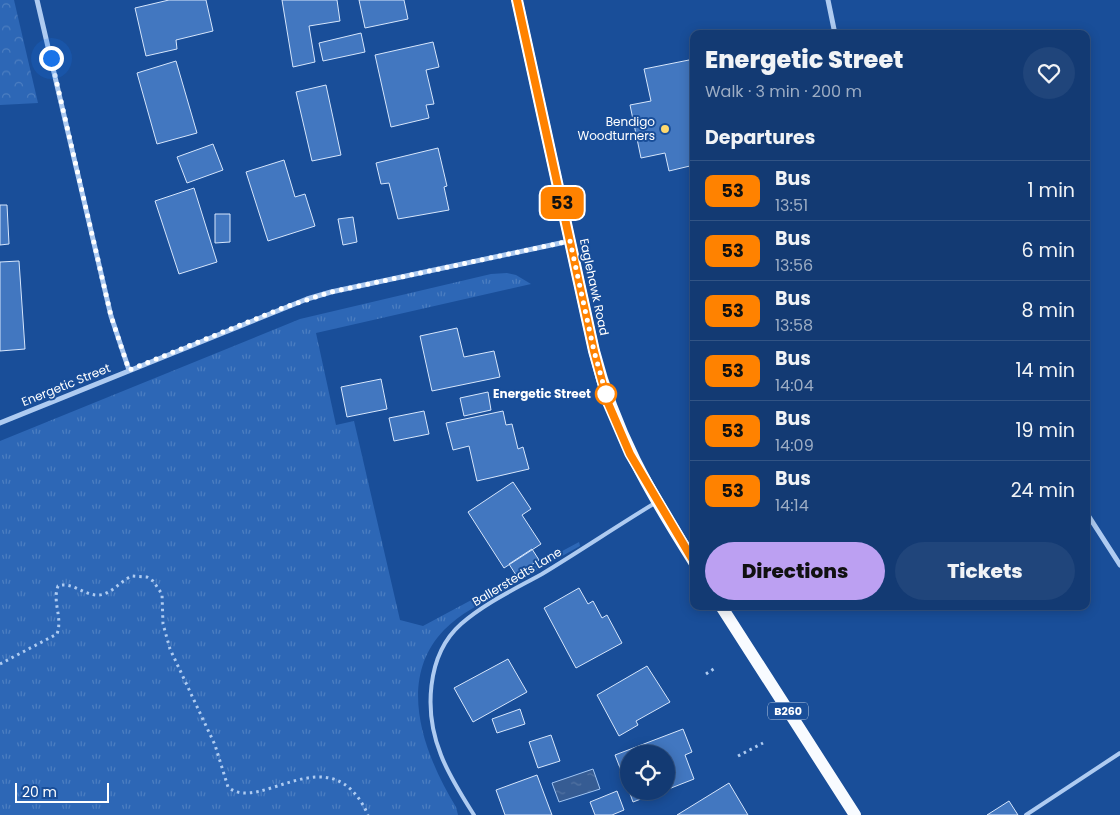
<!DOCTYPE html>
<meta charset="utf-8">
<style>
body{margin:0;font-family:Poppins,sans-serif;background:#20457b;color:#f1f3f6;height:100vh;display:flex;flex-direction:column;font-size:19px;white-space:nowrap}
*{box-sizing:border-box;margin:0}
p{font-size:16px;color:#9dadc4}
.icon{flex:none;width:28px;height:28px;fill:none;stroke:currentColor;stroke-width:2;stroke-linecap:round;stroke-linejoin:round}
.map{position:relative;flex:1;overflow:hidden}
.details{position:absolute;left:690px;top:30px;width:400px;height:580px;display:flex;flex-direction:column;background:#133a73;border-radius:10px;box-shadow:0 2px 12px #0003,0 0 0 1px #325485}
.details>*{flex:none}
.badge{padding:0 10px;border-radius:8px;font-size:18px;line-height:32px}
.controls{position:absolute;left:620px;top:745px;display:grid;gap:10px}
.controls a{display:grid;place-items:center;width:55px;height:55px;border-radius:50%;background:#133a73;box-shadow:0 2px 12px #0003,0 0 0 1px #325485;font-size:25px}
.scale{position:absolute;left:15px;bottom:12px;width:94px;box-sizing:border-box;padding-left:5px;border:2px solid #fff;border-top:0;font-size:14px;line-height:18px;white-space:nowrap;color:#fff;-webkit-text-stroke:4px #194e99;paint-order:stroke}
.you{position:absolute;width:25px;height:25px;margin:-12px;border:4px solid #fff;border-radius:50%;background:#1a73e8;box-shadow:0 0 0 8px #1a73e833}
.map>.badge{position:absolute;translate:-50% -50%;box-shadow:0 0 0 2px #fff}
h2{padding:0 15px;font-size:19px;line-height:45px}
.round{display:grid;place-items:center;flex:none;width:52px;height:52px;border-radius:26px;background:#20457b}
.head{display:flex;align-items:center;justify-content:space-between;height:85px;padding:0 15px}
h1{font-size:24px;font-weight:800;line-height:38px}
.primary-button{display:flex;gap:10px;margin-top:auto;padding:10px 15px}
.primary-button a{flex:1;height:58px;border-radius:30px;background:#bca0f2;color:#111;font-size:20px;font-weight:800;line-height:58px;text-align:center}
.primary-button a+a{background:#20457b;color:#f1f3f6}
ul{padding:0;list-style:none}
li{display:flex;align-items:center;gap:15px;height:60px;padding:0 15px;border-top:1px solid #325485}
li div{flex:1}
li b{display:block;font-size:19px}
li em{font-style:normal}
li .badge{min-width:55px;font-weight:700;text-align:center}
.map>svg:first-child{display:block}
</style>
<div class="map">
<svg width="1120" height="815" viewBox="0 0 1120 815">
<defs>
<pattern id="grass-tufts" width="24" height="20" patternUnits="userSpaceOnUse" patternTransform="scale(1.25)"><rect width="24" height="20" fill="#2d67b6"/><path d="M3 7l-1-3M5 7V3M7 7l1-3M15 17l-1-3M17 17v-4M19 17l1-3" fill="none" stroke="#4c7ec1"/></pattern>
<pattern id="park-crowns" width="20" height="18" patternUnits="userSpaceOnUse" patternTransform="scale(1.25)"><rect width="20" height="18" fill="#2d67b6"/><path d="M2 6a3 3 0 1 1 6 0M12 15a3 3 0 1 1 6 0" fill="none" stroke="#4c7ec1"/></pattern>
<pattern id="water-ripples" width="26" height="14" patternUnits="userSpaceOnUse" patternTransform="scale(1.25)"><rect width="26" height="14" fill="#365c93"/><path d="M2 4q2-2 4 0t4 0M15 11q2-2 4 0t4 0" fill="none" stroke="#5474a3"/></pattern>
</defs>
<rect width="100%" height="100%" fill="#194e99"/>
<path fill="url(#grass-tufts)" d="M507 273 516 275 531 284 316 333 336 425 354 421 400 620 423 626 579 542 580 546C553 561 527 576 501 592 481 603 460 614 444 630 395 681 425 756 456 807L458 815H0V441L300 319 491 274Z"/>
<path fill="url(#park-crowns)" d="M0 0H14L38 103 0 105Z"/>
<path fill="url(#water-ripples)" stroke="#a1c5f3" d="M593 769 600 789 559 802 552 783Z"/>
<path fill="#4277c0" stroke="#d6e6fc" d="M169 0H206L213 31 176 40 177 49 146 56 135 8Z
M282 0H337L340 21 309 26 315 62 293 67Z
M359 0H404L408 19 365 28Z
M361 33 365 52 323 61 319 43Z
M433 42 439 67 426 70 434 104 426 105 429 118 391 127 375 55Z
M694 59V165L669 171 665 153 641 158 630 105 651 101 644 69Z
M176 61 197 133 157 144 137 73Z
M326 85 341 155 312 161 296 92Z
M213 144 223 170 187 183 177 157Z
M438 148 447 186 444 187 449 210 398 219 389 183 381 184 376 163Z
M284 160 295 197 305 194 315 226 268 241 246 172Z
M194 188 217 262 179 274 155 201Z
M0 205H7L9 244 0 245Z
M215 214H230V242L215 243Z
M353 217 357 242 343 245 338 219Z
M19 261 25 349 0 351V262Z
M457 328 464 357 494 351 500 377 432 391 420 336Z
M381 379 387 409 347 417 341 387Z
M488 392 491 410 464 416 460 398Z
M424 411 429 434 394 441 389 418Z
M503 411 506 425 512 424 518 449 523 447 529 469 477 481 469 446 453 450 446 423Z
M513 482 531 509 522 515 541 544 504 568 468 512Z
M532 549 539 560 516 575 509 564Z
M579 588 588 604 593 601 602 618 607 615 622 643 576 668 544 608Z
M508 659 527 692 473 722 454 688Z
M647 666 670 702 636 721 638 725 619 736 597 695Z
M520 709 525 724 497 733 492 719Z
M683 729 692 752 685 755 694 779 666 790V754H629V791L615 755Z
M551 735 560 761 538 768 529 742Z
M537 775 552 815H505L496 790Z
M729 783 748 815H677Z
M617 791 624 810 612 815H595L590 802Z
M629 791H662L633 802Z
M1009 801 1018 815H987Z"/>
<g fill="none" stroke-linecap="round" stroke-linejoin="round">
<path stroke="#aecbf1" stroke-width="3" stroke-dasharray="2.5 4" stroke-linecap="butt" d="M0 664 57 634C63 617 52 603 58 586 72 581 84 596 99 595 112 594 120 581 132 576L147 577 153 581 162 594 163 624 170 649 215 745 228 787C260 815 331 732 368 815
M706 674 715 668
M738 756 763 743"/>
<path stroke="#aecbf1" stroke-width="4" d="M474 815C462 796 449 776 441 755 424 713 426 655 461 624 485 603 515 589 542 574 580 551 617 526 655 503
M1026 815 1120 753"/>
<path stroke="#aecbf1" stroke-width="5" d="M37 0 111 316 129 370
M828 0 835 34
M0 423 307 299 331 292 570 241
M1086 512 1120 565"/>
<path stroke="#f8fbff" stroke-width="12" d="M517 0 594 351C615 433 649 491 694 562
M721 606 855 815"/>
</g>
<g fill="none" stroke-linecap="round" stroke-linejoin="round">
<defs>
<path id="line" d="M517 0 594 351 608 403 630 454 694 562"/>
</defs>
<use href="#line" stroke="#fff" stroke-width="11"/>
<use href="#line" stroke="#ff8200" stroke-width="8"/>
<path stroke="#fff" stroke-width="5" stroke-dasharray="0 9" d="M51 58 111 316 129 370 285 307 331 292 570 241 594 351 606 394"/>
</g>
<circle fill="#ffd96e" stroke="#194e99" stroke-width="2" cx="665" cy="129" r="5"/>
<circle fill="#fff" stroke="#ff8200" stroke-width="2.5" cx="606" cy="394" r="10"/>
<g text-anchor="middle" stroke-width="4" stroke-linejoin="round" paint-order="stroke">
<rect fill="#194e99" stroke="#bacae0" stroke-width="1" x="768" y="702.5" width="40" height="17" rx="4"/>
<g font-size="11" font-weight="bold" fill="#fff">
<text x="788" y="715">B260</text>
</g>
<g font-size="12" fill="#fff" stroke="#194e99" text-anchor="end">
<text x="655" y="126">Bendigo<tspan x="655" dy="14">Woodturners</tspan></text>
</g>
<g font-size="12" fill="#fff" stroke="#194e99">
<text transform="translate(594 287) rotate(78)" y="4">Eaglehawk Road</text>
<text transform="translate(66 385) rotate(-22)" y="4">Energetic Street</text>
<text transform="translate(517 577) rotate(-31)" y="4">Ballerstedts Lane</text>
</g>
<g font-size="12" font-weight="bold" fill="#fff" stroke="#194e99" text-anchor="end">
<text x="591" y="398">Energetic Street</text>
</g>
</g>
</svg>
<div class="controls">
<a><svg class="icon" aria-label="locate" viewBox="0 0 24 24"><circle cx="12" cy="12" r="6"/><path d="M12 2v4M12 18v4M2 12h4M18 12h4"/></svg></a>
</div>
<div class="scale">20 m</div>
<div class="you" style="left:51px;top:58px"></div>
<b class="badge" style="left:562px;top:203px;background:#ff8200;color:#111">53</b>
<section class="details">
<div class="head"><div><h1>Energetic Street</h1><p>Walk · 3 min · 200 m</p></div><a class="round"><svg class="icon" aria-label="heart" viewBox="0 0 24 24"><path d="M12 20l-8-8c-3-5 5-10 8-4 3-6 11-1 8 4z"/></svg></a></div>
<h2>Departures</h2>
<ul>
<li><span class="badge" style="background:#ff8200;color:#111">53</span><div><b>Bus</b><p>13:51</p></div><em>1 min</em></li>
<li><span class="badge" style="background:#ff8200;color:#111">53</span><div><b>Bus</b><p>13:56</p></div><em>6 min</em></li>
<li><span class="badge" style="background:#ff8200;color:#111">53</span><div><b>Bus</b><p>13:58</p></div><em>8 min</em></li>
<li><span class="badge" style="background:#ff8200;color:#111">53</span><div><b>Bus</b><p>14:04</p></div><em>14 min</em></li>
<li><span class="badge" style="background:#ff8200;color:#111">53</span><div><b>Bus</b><p>14:09</p></div><em>19 min</em></li>
<li><span class="badge" style="background:#ff8200;color:#111">53</span><div><b>Bus</b><p>14:14</p></div><em>24 min</em></li>
</ul>
<div class="primary-button"><a>Directions</a><a>Tickets</a></div>
</section>
</div>
